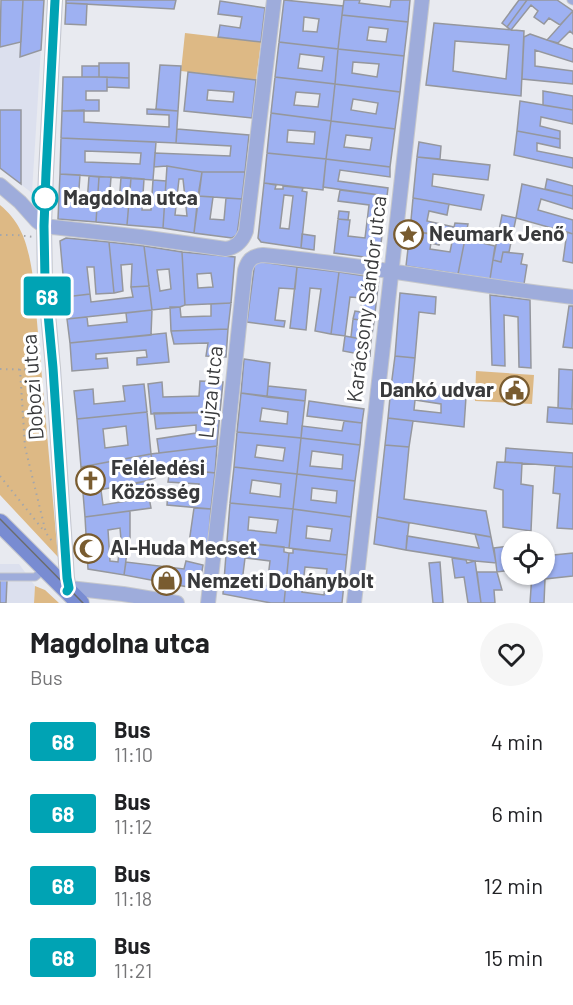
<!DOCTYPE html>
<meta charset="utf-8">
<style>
body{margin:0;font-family:Barlow,sans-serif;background:#f6f6f6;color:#202124;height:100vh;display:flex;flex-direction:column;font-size:22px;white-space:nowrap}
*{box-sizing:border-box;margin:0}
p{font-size:20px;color:#757577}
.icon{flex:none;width:33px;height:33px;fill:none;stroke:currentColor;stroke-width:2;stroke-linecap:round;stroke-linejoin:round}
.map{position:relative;height:603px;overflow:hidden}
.sheet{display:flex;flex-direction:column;background:#fff;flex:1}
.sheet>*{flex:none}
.badge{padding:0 12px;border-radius:4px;font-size:21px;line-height:39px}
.buttons{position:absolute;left:501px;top:531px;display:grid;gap:12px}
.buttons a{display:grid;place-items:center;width:54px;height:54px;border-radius:50%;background:#fff;box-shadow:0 2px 4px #0004;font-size:30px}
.map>.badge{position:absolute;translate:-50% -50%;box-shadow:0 0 0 3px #fff}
.round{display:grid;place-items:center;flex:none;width:63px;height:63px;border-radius:32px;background:#f6f6f6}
.head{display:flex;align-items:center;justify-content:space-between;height:102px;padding:0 30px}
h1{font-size:28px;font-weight:700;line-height:45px}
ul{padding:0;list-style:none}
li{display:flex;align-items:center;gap:18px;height:72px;padding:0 30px}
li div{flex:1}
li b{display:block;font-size:22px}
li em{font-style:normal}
li .badge{min-width:66px;font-weight:700;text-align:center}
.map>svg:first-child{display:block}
</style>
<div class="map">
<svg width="573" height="603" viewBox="0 0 573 603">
<rect width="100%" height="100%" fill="#e8eaf0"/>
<path fill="#dce0ee" d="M0 0H44L32 193 0 168Z
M0 564H19L35 586 34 603H0Z"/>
<path fill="#ddb985" d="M185 33 261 42 256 80 181 71Z
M0 205C24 225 28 247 33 277L58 557 0 495Z
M476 371 534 375 532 404 475 401Z
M35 586 45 590 59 603H34Z"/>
<path fill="#9eb1f2" stroke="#95979d" stroke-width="1.5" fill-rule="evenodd" d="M1 0H23L21 42 0 47Z
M23 0H44L41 50 20 57Z
M66 0H176L174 9 66 3Z
M284 0 343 6 338 49 279 42ZM304 17 319 19 317 32 303 31Z
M344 0H360L359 3 390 7 391 0H410L408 22 342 15Z
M519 0H527L507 27 502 23Z
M527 0H557L573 11 560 25 549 18 544 24 534 17 538 11 531 5 511 30 507 27Z
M220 1 265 8 261 42 218 37 220 25 240 28 242 17 218 14Z
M66 3 87 4 86 25 65 24Z
M573 11V34L570 31 558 43 547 40Z
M342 15 408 22 404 56 338 49ZM369 27 388 29 386 42 367 40Z
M434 23 524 31 521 96 426 85ZM455 41 509 45 506 79 453 71Z
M530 34 573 49V62L535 50V66L573 71V84L522 79 524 37Z
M279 42 338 49 335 84 275 77ZM300 54 324 57 322 71 298 68Z
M338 49 404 56 400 92 335 84ZM353 62 379 64 377 77 352 73Z
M99 63H129V78L99 77Z
M160 65 181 66 178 111 156 109Z
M82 66H99V77H82Z
M188 72 256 80 252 118 184 111ZM208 90 234 92 233 102 207 100Z
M63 77H107V91H86V100H99V111H62Z
M107 77 129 78V88L107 87Z
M275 77 335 84 331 121 271 113ZM296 92 320 94 318 107 294 105Z
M335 84 400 92 395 129 331 121ZM353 99 378 103 376 114 351 110Z
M543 91 573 96V110L543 105Z
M520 101 573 110V124L541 117 540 126 560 131V139L517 131Z
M147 109 178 111 176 143 61 138 62 111 84 110V122L169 127V115L147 114Z
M0 110H21V184L0 168Z
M271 113 331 121 326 159 267 153ZM288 130 315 132 314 144 287 142Z
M331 121 395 129 390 167 326 159ZM346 135 372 138 370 150 344 147Z
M177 129 249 135 245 172H202L167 166 154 167 155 153 230 156 231 146 176 143Z
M517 131 560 139V148L537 143V151L573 158V168L514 155Z
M61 138 156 142 153 180 60 174ZM85 151 141 153 140 164 85 162Z
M419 142 441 146 440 159 417 157Z
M267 153 326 159 323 190 264 183Z
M417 157 490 165 488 180 433 174 432 186 484 195 481 210 413 198Z
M326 159 390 167V177L340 170 338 181 388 188 387 196 323 187Z
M167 166 202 172 194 233 163 228ZM179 179H183L187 216 175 215Z
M202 172H245L242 199 198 196Z
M60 174 80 175 78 202 87 203 89 176 99 177 96 222 58 219Z
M99 177H111L109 203 119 204 121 177 131 178 127 225 96 222Z
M131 178 144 179 142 210H151L153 180 166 181 163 228 127 225Z
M547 179 573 186V196L545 189Z
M264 183 276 185 275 189H283V186L303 188 302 191 307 192 301 248 261 242 258 238ZM284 195 293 196 289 229 280 228Z
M522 184 573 196V209L541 199 538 210 573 220V234L516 218Z
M340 190 387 196 379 259 334 253 338 219 350 220 348 236 365 238 369 205 338 201Z
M198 196 213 197 210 219 224 220 226 198 242 199 237 235 232 238 194 233Z
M413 198 449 204 447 215 429 211 427 221 454 227 455 223 468 224 465 239 410 231Z
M339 211 349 212 348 220 338 219Z
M502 215 516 218 509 252H503L501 262 493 260Z
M410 231 441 235 439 245 431 243 430 249 450 252 453 237 465 239 458 274 406 266Z
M567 232 573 234V263L563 261Z
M302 234 315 236 314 250 301 248Z
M66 238 109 242 114 293 96 294 94 267H87L90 294 65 297 60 241Z
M465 239 495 246 490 279 458 274Z
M109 242 144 246 149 286 131 287 132 264 121 265 123 291 114 293Z
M144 246 182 252 185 305 180 307 152 310ZM169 269 171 289 160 291 157 270Z
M182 252 235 257 231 303 185 305ZM211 273 213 287 198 288 197 274Z
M503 252 523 254 521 264 527 265 524 284 490 279 493 260 501 262Z
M255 261 297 267 295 289 279 288 275 320 285 321 284 327 247 322Z
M297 267 339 272 331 334 315 331 321 289 310 288 306 330 290 328Z
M339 272 379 278 374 322 353 319 355 311 361 312 362 298 350 297 345 336 331 334Z
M149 286 152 310 67 319 65 297 90 294 91 302 133 297 131 287Z
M400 293 436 297 435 314 419 312 415 358 395 356Z
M490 295 530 300 531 368 519 367 518 317 504 315 505 366 492 365Z
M231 303 228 329 171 331 170 307H180L181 317 211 316V304Z
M569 306H573V348L563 347Z
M152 310 151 335 70 343 67 319 87 317 88 326 127 322 126 313Z
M353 319 374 322 371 341 351 337Z
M228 329 226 357 206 356 208 343 174 344 171 331Z
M166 333 169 362 137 365V358L147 357 146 350 96 354V359L107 358 108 368 72 371 70 343Z
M345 336 371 341 370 356 343 351Z
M395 356 415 358 412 389 391 387Z
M244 359 270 363 267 397 241 393Z
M559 369 573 370 572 409 558 408Z
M200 381 223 382 220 412 151 414 148 384 162 382 163 397 199 396Z
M144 384 147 412 77 419 74 391 93 389 94 404 125 401 123 386Z
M268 386 306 390 305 401 267 397Z
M391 387 466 397 464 427 388 418ZM415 400 441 404V413L414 410Z
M241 393 305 401 301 438 237 432ZM262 408 288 412 287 424 260 421Z
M309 401 364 409 362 423 307 416Z
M548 407 573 409V424L547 422Z
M147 412 151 454 81 467 77 419ZM126 426 128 445 105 448 103 429Z
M220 412 217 446 159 453 157 439 196 433V425L156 429 154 413Z
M388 418 413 421 409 447 385 445Z
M344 421 362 423 360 445 301 438 302 426 342 431Z
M237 432 301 438 297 474 234 467ZM257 445 285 448 283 461 255 457Z
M301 438 360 445 355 481 297 474ZM312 451 343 455 342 469 310 466Z
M385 445 409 447 404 499 486 511 491 537 377 517Z
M217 446 215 473 194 471 195 461 153 466 151 454Z
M506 448 573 453V467L505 462Z
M151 454 155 478 146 481 83 493 81 467Z
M497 462 522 463 521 484 533 486 531 531 503 527V490L494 488Z
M555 466 573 467V529L557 528 560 494 553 493Z
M234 467 297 474 293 509 230 503ZM252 480 281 484 280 497 250 493Z
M170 468 215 473 211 509 167 505 168 491 198 494 199 484 168 482Z
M297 474 355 481 351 517 293 509ZM312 488 337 491 336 503 311 500Z
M146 481 151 508 85 517 83 493 101 490 103 505 133 500 130 485Z
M230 503 293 509 289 548 227 541ZM249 517 278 520 276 533 248 530Z
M194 508 211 509 208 545 189 543Z
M293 509 351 517 347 555 289 548ZM307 526 332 529 330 541 306 538Z
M130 511V540L121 539 120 528 108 530 110 561 118 562 119 551 127 552 124 575 88 569 85 517Z
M377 517 409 523 406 550 374 544Z
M475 534 491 537 496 563 475 561 406 550 407 536 479 548Z
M227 541 284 547V552L289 553 284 603H271L223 594ZM245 558 270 561 267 586 242 582Z
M510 546 512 570 497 572 494 548Z
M293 549 347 555 342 603H284L289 553H293ZM305 567 327 569 324 595 302 592Z
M573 553V576L545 579 544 603H530L532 574H544V556Z
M452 558 466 560 467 563 475 561 481 603H468L464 577 455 578Z
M186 561 203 565 199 589 124 575 126 562 184 569Z
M440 562 443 603H433L429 563Z
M477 572H497L502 590H494L495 603H481Z
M0 580H7L6 603H0Z"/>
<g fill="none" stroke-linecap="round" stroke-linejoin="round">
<defs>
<path id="lane" d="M571 0 573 1
M0 577H35L45 569"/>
<path id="street" d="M55 0 46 173 44 226 45 281 53 368 67 578 69 588
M0 185 20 202 37 221 44 226 141 237 226 249C236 247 242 242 246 231L274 0
M69 588 123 594 177 603
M208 603 228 430 245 270C248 260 252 256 263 255 367 265 469 285 573 297
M354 603 422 0"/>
<path id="secondary" d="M0 523 80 603"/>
</defs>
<use href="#lane" stroke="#c5c7cc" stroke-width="9"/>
<use href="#street" stroke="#c5c7cc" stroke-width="16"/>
<use href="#secondary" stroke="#c5c7cc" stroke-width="20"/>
<path stroke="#a4a6aa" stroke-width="2" stroke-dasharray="1.5 4.5" stroke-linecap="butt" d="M0 235H17L33 237
M0 369 42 370
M20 369 25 447 46 533 52 541
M0 476 44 531"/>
<use href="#lane" stroke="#9eacdb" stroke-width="7"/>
<use href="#street" stroke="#9eacdb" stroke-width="14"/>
<use href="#secondary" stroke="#798cd2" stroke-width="18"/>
<path stroke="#6a6c6f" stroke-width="1.5" d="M0 519 83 603"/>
</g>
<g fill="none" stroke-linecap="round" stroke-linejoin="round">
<defs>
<path id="line" d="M55 0 46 173 44 226 45 281 53 368 67 578 69 588 67 591"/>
</defs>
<use href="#line" stroke="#fff" stroke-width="14"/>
<use href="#line" stroke="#00a3b4" stroke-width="9"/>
</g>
<defs>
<symbol id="sight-ring" viewBox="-11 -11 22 22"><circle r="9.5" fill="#fff" stroke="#795c30" stroke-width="1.5"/><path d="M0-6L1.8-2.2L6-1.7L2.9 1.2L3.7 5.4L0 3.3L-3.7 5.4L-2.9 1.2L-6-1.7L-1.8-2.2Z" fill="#795c30"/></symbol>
<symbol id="civic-ring" viewBox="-11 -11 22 22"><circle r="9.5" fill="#fff" stroke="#795c30" stroke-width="1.5"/><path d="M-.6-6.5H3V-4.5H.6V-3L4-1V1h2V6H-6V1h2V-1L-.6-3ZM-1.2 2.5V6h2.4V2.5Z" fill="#795c30"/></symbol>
<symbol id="church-ring" viewBox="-11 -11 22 22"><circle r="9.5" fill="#fff" stroke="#795c30" stroke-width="1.5"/><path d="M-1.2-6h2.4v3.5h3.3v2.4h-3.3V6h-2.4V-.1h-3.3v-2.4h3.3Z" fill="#795c30"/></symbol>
<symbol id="mosque-ring" viewBox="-11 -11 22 22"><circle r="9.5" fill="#fff" stroke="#795c30" stroke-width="1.5"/><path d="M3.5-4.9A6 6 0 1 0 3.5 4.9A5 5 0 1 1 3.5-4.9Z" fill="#795c30"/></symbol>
<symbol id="shop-ring" viewBox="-11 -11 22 22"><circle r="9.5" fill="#fff" stroke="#795c30" stroke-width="1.5"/><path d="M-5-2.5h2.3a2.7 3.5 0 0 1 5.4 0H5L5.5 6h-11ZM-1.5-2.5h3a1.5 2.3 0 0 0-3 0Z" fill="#795c30"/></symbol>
</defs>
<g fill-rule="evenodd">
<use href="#sight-ring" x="392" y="218" width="33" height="33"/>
<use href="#civic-ring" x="498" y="374" width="33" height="33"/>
<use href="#church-ring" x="74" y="464" width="33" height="33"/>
<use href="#mosque-ring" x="72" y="532" width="33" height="33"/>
<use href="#shop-ring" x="150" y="564" width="33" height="33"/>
</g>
<circle fill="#fff" stroke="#00a3b4" stroke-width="3" cx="45" cy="198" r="12"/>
<g text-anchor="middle" stroke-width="6" stroke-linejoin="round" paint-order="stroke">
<g font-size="21" font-weight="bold" fill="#393a3c" stroke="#fff" text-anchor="start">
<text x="63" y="205">Magdolna utca</text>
</g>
<g font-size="21" font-weight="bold" fill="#393a3c" stroke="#fff" text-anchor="start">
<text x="429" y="241">Neumark Jenő</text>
<text x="494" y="397" text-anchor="end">Dankó udvar</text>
<text x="111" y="475">Feléledési<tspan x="111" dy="24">Közösség</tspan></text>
<text x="110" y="555">Al-Huda Mecset</text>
<text x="187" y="588">Nemzeti Dohánybolt</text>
</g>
<g font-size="21" fill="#393a3c" stroke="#fff">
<text transform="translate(367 299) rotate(-83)" y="7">Karácsony Sándor utca</text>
<text transform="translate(33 387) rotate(-94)" y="7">Dobozi utca</text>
<text transform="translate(211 392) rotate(-84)" y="7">Lujza utca</text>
</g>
</g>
</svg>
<div class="buttons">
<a><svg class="icon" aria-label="locate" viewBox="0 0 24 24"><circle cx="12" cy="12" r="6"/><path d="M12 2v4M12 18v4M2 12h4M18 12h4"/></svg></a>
</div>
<b class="badge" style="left:47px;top:296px;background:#00a3b4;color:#fff">68</b>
</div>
<section class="sheet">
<div class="head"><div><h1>Magdolna utca</h1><p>Bus</p></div><a class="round"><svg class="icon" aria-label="heart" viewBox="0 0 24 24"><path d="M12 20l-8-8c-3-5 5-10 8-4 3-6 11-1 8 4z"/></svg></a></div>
<ul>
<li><span class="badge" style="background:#00a3b4;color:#fff">68</span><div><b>Bus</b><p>11:10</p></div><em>4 min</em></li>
<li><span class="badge" style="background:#00a3b4;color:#fff">68</span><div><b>Bus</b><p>11:12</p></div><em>6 min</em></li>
<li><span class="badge" style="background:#00a3b4;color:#fff">68</span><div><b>Bus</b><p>11:18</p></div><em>12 min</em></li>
<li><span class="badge" style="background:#00a3b4;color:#fff">68</span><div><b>Bus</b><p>11:21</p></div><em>15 min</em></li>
</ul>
</section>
